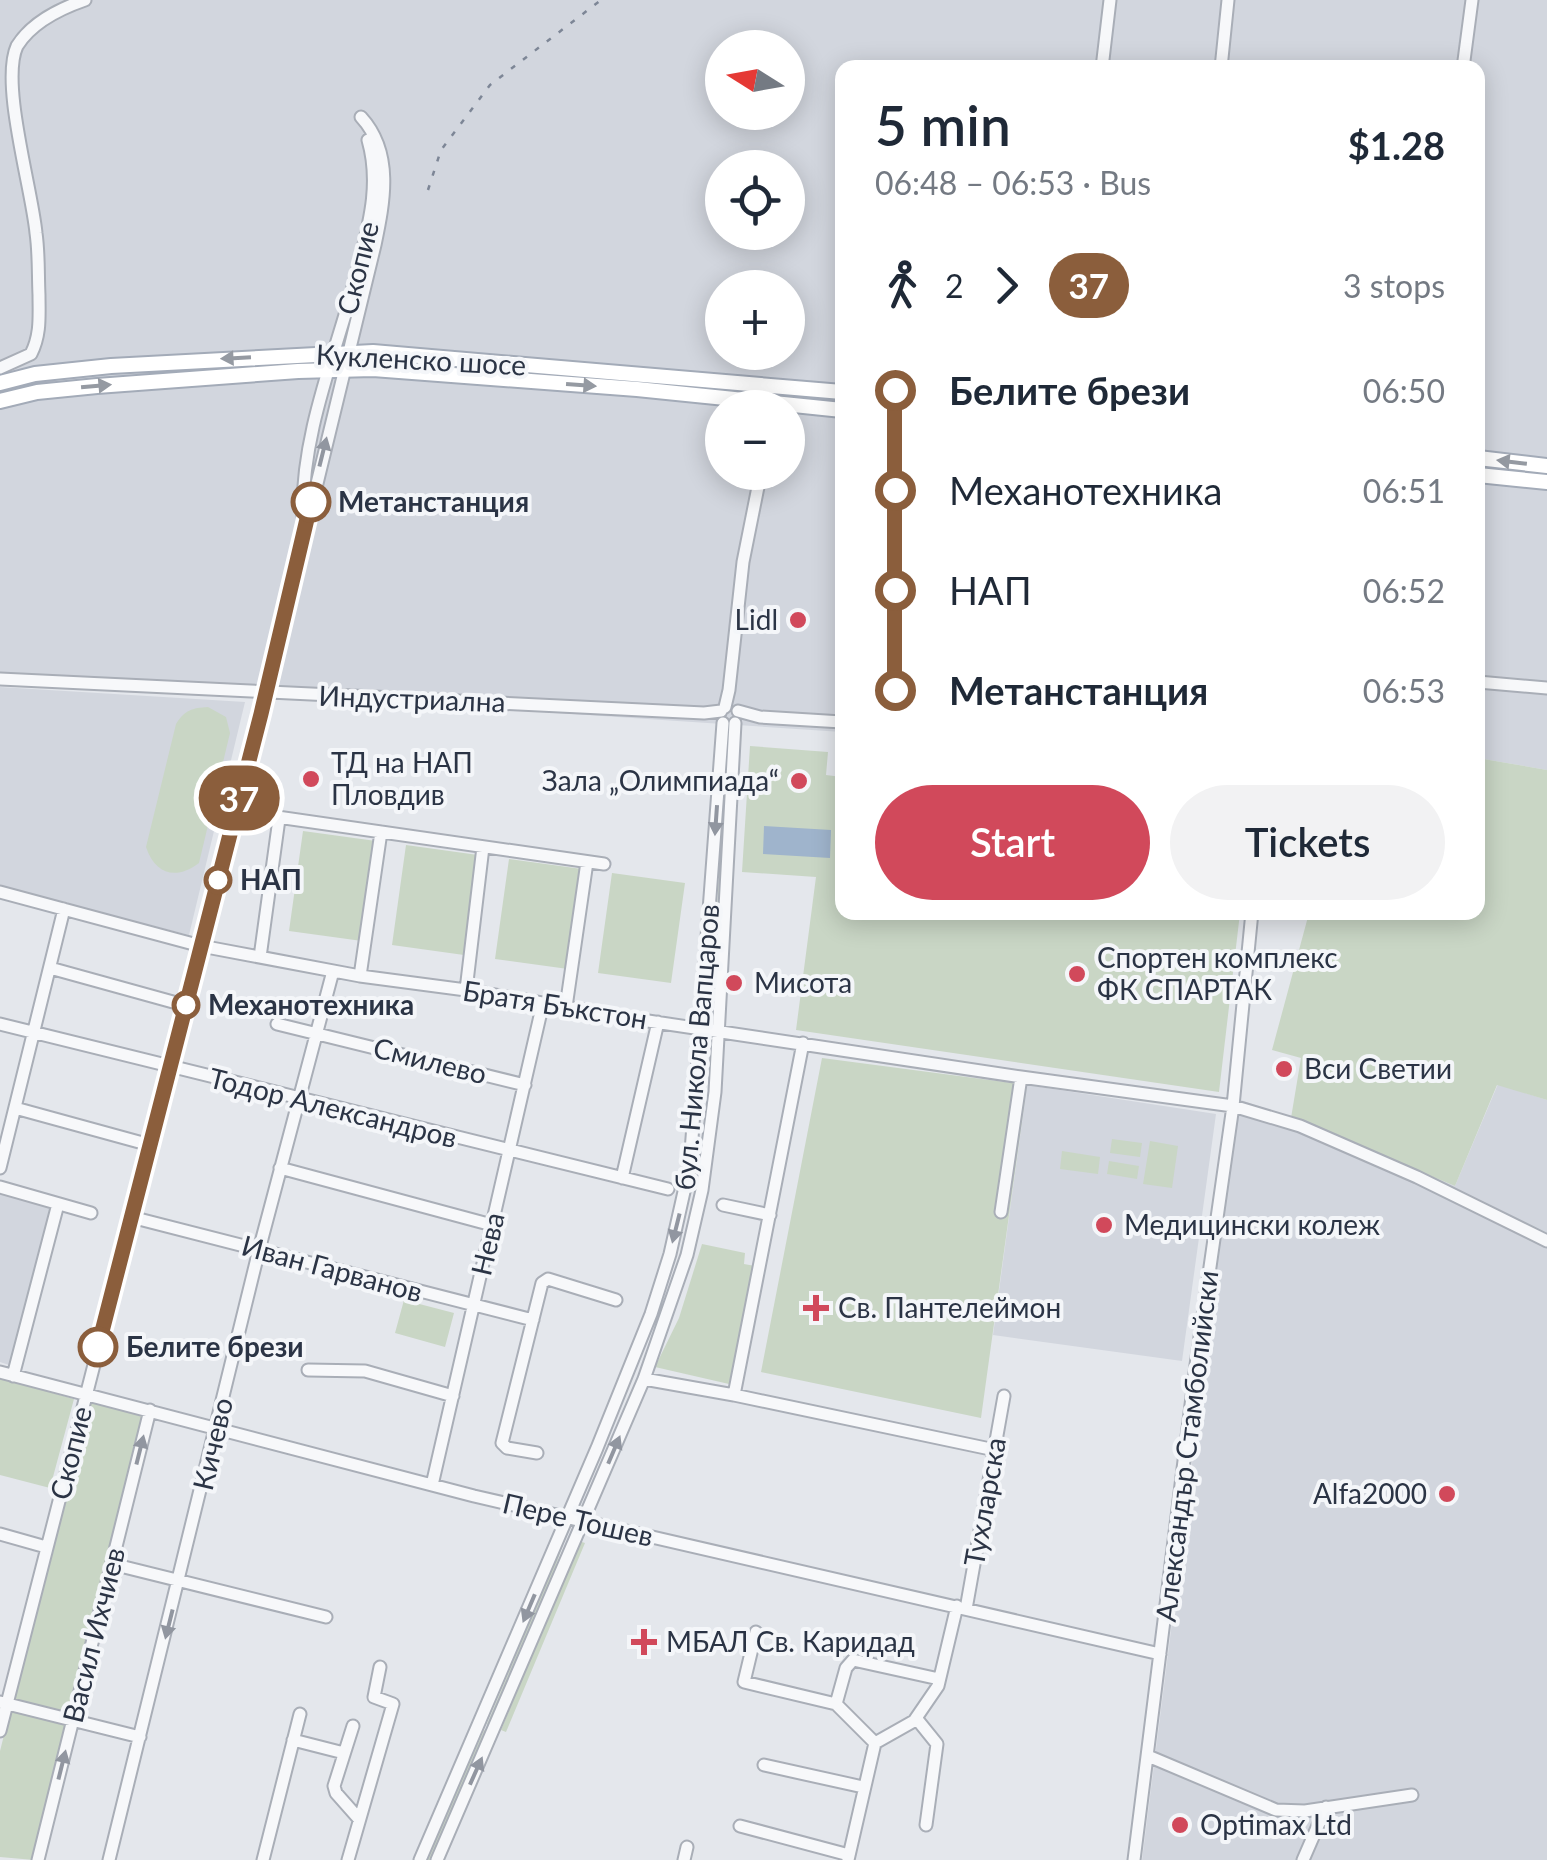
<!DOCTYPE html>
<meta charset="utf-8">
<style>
body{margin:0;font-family:Lato,sans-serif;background:#f2f2f3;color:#1f2937;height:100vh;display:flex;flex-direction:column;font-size:38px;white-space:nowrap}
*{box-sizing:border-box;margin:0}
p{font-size:32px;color:#747a83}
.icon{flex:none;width:55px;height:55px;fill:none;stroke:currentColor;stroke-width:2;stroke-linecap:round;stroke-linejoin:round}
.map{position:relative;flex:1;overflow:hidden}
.sheet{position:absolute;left:835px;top:60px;width:650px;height:860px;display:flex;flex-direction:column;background:#fff;border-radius:20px;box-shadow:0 5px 25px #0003}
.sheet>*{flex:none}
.badge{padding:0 20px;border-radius:32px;font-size:35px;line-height:65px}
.needle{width:65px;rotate:281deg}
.buttons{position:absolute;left:705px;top:30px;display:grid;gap:20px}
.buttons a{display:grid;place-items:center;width:100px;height:100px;border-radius:50%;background:#fff;box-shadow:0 5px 25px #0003;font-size:50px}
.map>.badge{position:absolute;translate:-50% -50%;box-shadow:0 0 0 5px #fff}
.legs{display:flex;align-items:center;gap:15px;height:110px;padding:0 40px;font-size:32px}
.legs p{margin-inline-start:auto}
.overview{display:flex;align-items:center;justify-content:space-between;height:170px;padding:0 40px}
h1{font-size:55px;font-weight:600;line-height:75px}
.button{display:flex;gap:20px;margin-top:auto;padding:20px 40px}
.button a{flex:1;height:115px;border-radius:60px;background:#d1495b;color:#fff;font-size:40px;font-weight:600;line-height:115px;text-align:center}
.button a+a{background:#f2f2f3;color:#1f2937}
ul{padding:0 40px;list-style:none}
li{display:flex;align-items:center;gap:35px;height:100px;font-size:38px}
li i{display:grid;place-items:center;width:15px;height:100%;margin:0 12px;background:currentColor}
li i::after{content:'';width:25px;height:25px;margin:-12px;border:8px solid;border-radius:50%;background:#fff}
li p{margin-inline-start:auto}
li:first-child i{background:linear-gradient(#0000 50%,currentColor 0)}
li:last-child i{background:linear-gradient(currentColor 50%,#0000 0)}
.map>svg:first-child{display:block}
</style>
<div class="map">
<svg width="1547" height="1860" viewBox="0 0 1547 1860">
<rect width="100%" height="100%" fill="#e4e7ec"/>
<path fill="#d2d6de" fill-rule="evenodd" d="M0 0H1547V770L1478 758V68H842V732L0 676ZM722 48H788V112H722ZM722 168H788V232H722ZM722 288H788V352H722ZM722 408H788V472H722Z
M0 687 245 702 189 935 0 887Z
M1498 1084 1547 1100V1860H1142L1238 1099 1292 1118 1455 1186Z
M1027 1085 1216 1114 1182 1361 993 1335Z
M0 1193 53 1208 9 1365 0 1362Z"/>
<path fill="#c9d6c5" d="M208 707 226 717 230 733 199 863C177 880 155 875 146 847L176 724C185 710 192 708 208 707Z
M750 746 828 752 826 775 842 777V912L1240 913 1219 1092 796 1030 816 877 742 872Z
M727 750 732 751 716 1003H711Z
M1478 758 1547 770V1100L1497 1085 1455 1186 1291 1118 1301 1058 1272 1050 1309 913 1478 912Z
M303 831 376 841 362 941 289 931Z
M406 845 478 855 464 955 392 945Z
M509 859 582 869 568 969 495 959Z
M612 873 685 883 671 983 598 973Z
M822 1058 1027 1085 981 1418 761 1372Z
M1112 1139 1142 1143 1140 1157 1110 1153Z
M1150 1141 1178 1146 1172 1188 1143 1184Z
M1062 1151 1100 1157 1098 1174 1060 1169Z
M1109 1161 1139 1166 1137 1179 1107 1174Z
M702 1244 745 1253 744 1264 755 1266 729 1384 655 1367 679 1318Z
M404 1300 454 1313 445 1347 395 1333Z
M0 1378 74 1399 50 1488 0 1475Z
M89 1398 145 1412 34 1860 0 1857V1751Z
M565 1538 540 1614 492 1726 487 1724Z
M579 1541 585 1543 506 1732 501 1730Z
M484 1730 490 1733 433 1860H426Z"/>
<path fill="#9fb4cc" d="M764 826 831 830 830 858 763 854Z"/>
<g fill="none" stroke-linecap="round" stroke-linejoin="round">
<defs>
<path id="minor" d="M1102 68 1110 0
M1221 68 1228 0
M1463 68 1472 0
M0 368 31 354C41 334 39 316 39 295 38 274 39 254 36 233 32 189 0 83 17 46 32 22 59 9 85 0
M303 516C301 429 340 344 360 261 370 220 380 182 368 140
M0 679 704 713 721 711
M1478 682 1547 688
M725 707 729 690 743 562 761 472
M738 711 760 717 842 722
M236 811 604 864
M0 892 201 946 360 976 466 990 648 1021 1021 1077 1233 1106 1300 1126 1417 1177 1547 1241
M260 957 279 819
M50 968 173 1002
M360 976 381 832
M466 990 483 847
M566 1007 587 862
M0 1024 668 1189
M277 1024 525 1085
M15 1108 150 1145
M0 1168 64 909
M280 1168 492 1225
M622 1178 658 1022
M0 1187 91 1213
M723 1205 770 1215
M1001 1212 1021 1077
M131 1217 533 1320
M308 1370 365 1371 453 1396
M0 1372 474 1496 1160 1654
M13 1376 58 1204
M644 1379 734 1395 995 1450
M734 1395 803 1043
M537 1453 507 1448 502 1443 542 1283 548 1279 616 1300
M432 1485 543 1003
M0 1534 46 1547
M112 1564 326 1617
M966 1609 1004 1396
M756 1632 744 1682 836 1704 875 1743
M0 1702 140 1737
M836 1704 846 1668 853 1660 939 1679
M916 1718 937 1744 926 1825
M353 1726 334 1786 336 1793 359 1819
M0 1731 261 714 375 245C384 202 394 153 361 117
M293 1740 344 1753
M1148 1756 1276 1810 1305 1811 1412 1795
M764 1765 863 1787
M740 1826 849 1855
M38 1860 150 1410
M109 1860 259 1250 333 971
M263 1860 300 1714
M348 1860 393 1704 374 1697 380 1667
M420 1860 597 1448 651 1314 670 1254 690 1165 723 723
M437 1860 644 1379 687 1255 702 1190 715 1092 735 723
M684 1860 687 1847
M848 1860 875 1743 914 1721 938 1686 957 1606
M1134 1860 1196 1365 1233 1106 1252 912
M1303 1860 1326 1807"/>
<path id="major" d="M0 383 35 374 111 366 373 352 842 392
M0 401 37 392 97 386 298 371 373 369 637 389 842 410
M1478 458 1547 466
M1478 475 1547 482"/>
</defs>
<use href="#minor" stroke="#a9aeb7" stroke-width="15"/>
<use href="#major" stroke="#a3abb8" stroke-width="18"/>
<use href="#minor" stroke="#f7f8fa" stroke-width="11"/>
<use href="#major" stroke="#fff" stroke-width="14"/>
<path stroke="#7d8696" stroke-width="2.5" stroke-dasharray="5 10" stroke-linecap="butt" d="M428 190 441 150 490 85 601 0"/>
</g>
<defs><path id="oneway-solid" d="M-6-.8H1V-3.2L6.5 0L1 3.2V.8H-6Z" transform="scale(2.5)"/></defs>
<g fill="#959aa2">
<use href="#oneway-solid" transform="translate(236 358) rotate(177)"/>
<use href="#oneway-solid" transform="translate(581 385) rotate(4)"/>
<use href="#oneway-solid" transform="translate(96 386) rotate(-5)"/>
<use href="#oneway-solid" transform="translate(1512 462) rotate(-173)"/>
</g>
<g fill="#9196a0">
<use href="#oneway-solid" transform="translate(323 452) rotate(-76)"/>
<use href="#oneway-solid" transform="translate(716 820) rotate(94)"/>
<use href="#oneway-solid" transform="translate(676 1228) rotate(104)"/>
<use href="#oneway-solid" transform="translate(140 1450) rotate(-76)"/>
<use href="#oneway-solid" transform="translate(614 1450) rotate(-67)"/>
<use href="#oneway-solid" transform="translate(529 1608) rotate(113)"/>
<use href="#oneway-solid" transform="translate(169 1624) rotate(104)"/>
<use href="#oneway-solid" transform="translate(62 1765) rotate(-76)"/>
<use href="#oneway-solid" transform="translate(476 1771) rotate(-66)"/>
</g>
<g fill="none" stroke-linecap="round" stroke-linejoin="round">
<defs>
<path id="line-1" d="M98 1347 261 714 311 502"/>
</defs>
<use href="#line-1" stroke="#fff" stroke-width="22"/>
<use href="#line-1" stroke="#8b5e3c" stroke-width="15"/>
</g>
<g fill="#fff" stroke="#8b5e3c" stroke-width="5">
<circle cx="311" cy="502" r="18"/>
<circle cx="218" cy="880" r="12"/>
<circle cx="186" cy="1005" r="12"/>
<circle cx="98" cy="1347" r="18"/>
</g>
<g fill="#d1495b" stroke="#f4f6f9" stroke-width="4">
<circle cx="798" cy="620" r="10"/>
<circle cx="311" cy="779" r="10"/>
<circle cx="799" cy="781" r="10"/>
<circle cx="1077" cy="974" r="10"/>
<circle cx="734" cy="983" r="10"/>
<circle cx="1284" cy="1069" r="10"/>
<circle cx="1104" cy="1225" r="10"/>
<path d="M811 1293h10v10h10v10h-10v10h-10v-10h-10v-10h10z"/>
<circle cx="1447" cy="1494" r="10"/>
<path d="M639 1627h10v10h10v10h-10v10h-10v-10h-10v-10h10z"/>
<circle cx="1180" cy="1825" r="10"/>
</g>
<g text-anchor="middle" stroke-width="8" stroke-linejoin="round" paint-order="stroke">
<g font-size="28" fill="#2b3445" stroke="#f4f6f9">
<text transform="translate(358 268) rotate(-76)" y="10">Скопие</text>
<text transform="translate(421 360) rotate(3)" y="10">Кукленско шосе</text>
<text transform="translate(412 699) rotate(2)" y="10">Индустриална</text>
<text transform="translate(555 1005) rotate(9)" y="10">Братя Бъкстон</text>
<text transform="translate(697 1047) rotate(-85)" y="10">бул. Никола Вапцаров</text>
<text transform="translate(430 1061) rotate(14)" y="10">Смилево</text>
<text transform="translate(333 1108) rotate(14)" y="10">Тодор Александров</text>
<text transform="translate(488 1244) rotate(-77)" y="10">Нева</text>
<text transform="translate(332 1269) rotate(15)" y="10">Иван Гарванов</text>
<text transform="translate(213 1444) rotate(-77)" y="10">Кичево</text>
<text transform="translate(1187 1446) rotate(-83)" y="10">Александър Стамболийски</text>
<text transform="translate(71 1453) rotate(-76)" y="10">Скопие</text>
<text transform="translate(985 1502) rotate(-80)" y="10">Тухларска</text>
<text transform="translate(578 1520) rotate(13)" y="10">Пере Тошев</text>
<text transform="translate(94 1635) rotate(-76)" y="10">Васил Ихчиев</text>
</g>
<g font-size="28" font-weight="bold" fill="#2b3445" stroke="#f4f6f9" text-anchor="start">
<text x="338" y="512">Метанстанция</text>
<text x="240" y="890">НАП</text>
<text x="208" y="1015">Механотехника</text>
<text x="126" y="1357">Белите брези</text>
</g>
<g font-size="28" fill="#2b3445" stroke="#f4f6f9" text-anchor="start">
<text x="778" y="630" text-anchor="end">Lidl</text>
<text x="331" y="773">ТД на НАП<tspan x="331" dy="32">Пловдив</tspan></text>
<text x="779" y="791" text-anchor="end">Зала „Олимпиада“</text>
<text x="1097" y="968">Спортен комплекс<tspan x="1097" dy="32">ФК СПАРТАК</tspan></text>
<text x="754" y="993">Мисота</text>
<text x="1304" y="1079">Вси Светии</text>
<text x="1124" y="1235">Медицински колеж</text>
<text x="838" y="1318">Св. Пантелеймон</text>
<text x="1427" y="1504" text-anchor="end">Alfa2000</text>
<text x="666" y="1652">МБАЛ Св. Каридад</text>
<text x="1200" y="1835">Optimax Ltd</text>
</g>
</g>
</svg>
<div class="buttons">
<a><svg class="needle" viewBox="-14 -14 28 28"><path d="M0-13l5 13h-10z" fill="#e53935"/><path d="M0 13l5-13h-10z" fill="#747a83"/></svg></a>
<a><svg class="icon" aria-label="locate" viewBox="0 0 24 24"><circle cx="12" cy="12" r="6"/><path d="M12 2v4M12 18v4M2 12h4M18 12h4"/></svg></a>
<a>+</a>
<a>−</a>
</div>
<b class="badge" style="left:239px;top:798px;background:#8b5e3c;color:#fff">37</b>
<section class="sheet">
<div class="overview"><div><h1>5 min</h1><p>06:48 – 06:53 · Bus</p></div><b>$1.28</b></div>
<div class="legs"><svg class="icon" aria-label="walk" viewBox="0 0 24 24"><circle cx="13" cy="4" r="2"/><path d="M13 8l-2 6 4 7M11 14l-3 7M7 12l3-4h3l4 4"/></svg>2<svg class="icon" aria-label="forward" viewBox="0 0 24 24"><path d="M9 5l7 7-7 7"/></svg><b class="badge" style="background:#8b5e3c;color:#fff">37</b><p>3 stops</p></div>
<ul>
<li><i style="color:#8b5e3c"></i><b>Белите брези</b><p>06:50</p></li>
<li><i style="color:#8b5e3c"></i><span>Механотехника</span><p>06:51</p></li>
<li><i style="color:#8b5e3c"></i><span>НАП</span><p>06:52</p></li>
<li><i style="color:#8b5e3c"></i><b>Метанстанция</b><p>06:53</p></li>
</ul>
<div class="button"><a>Start</a><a>Tickets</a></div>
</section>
</div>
